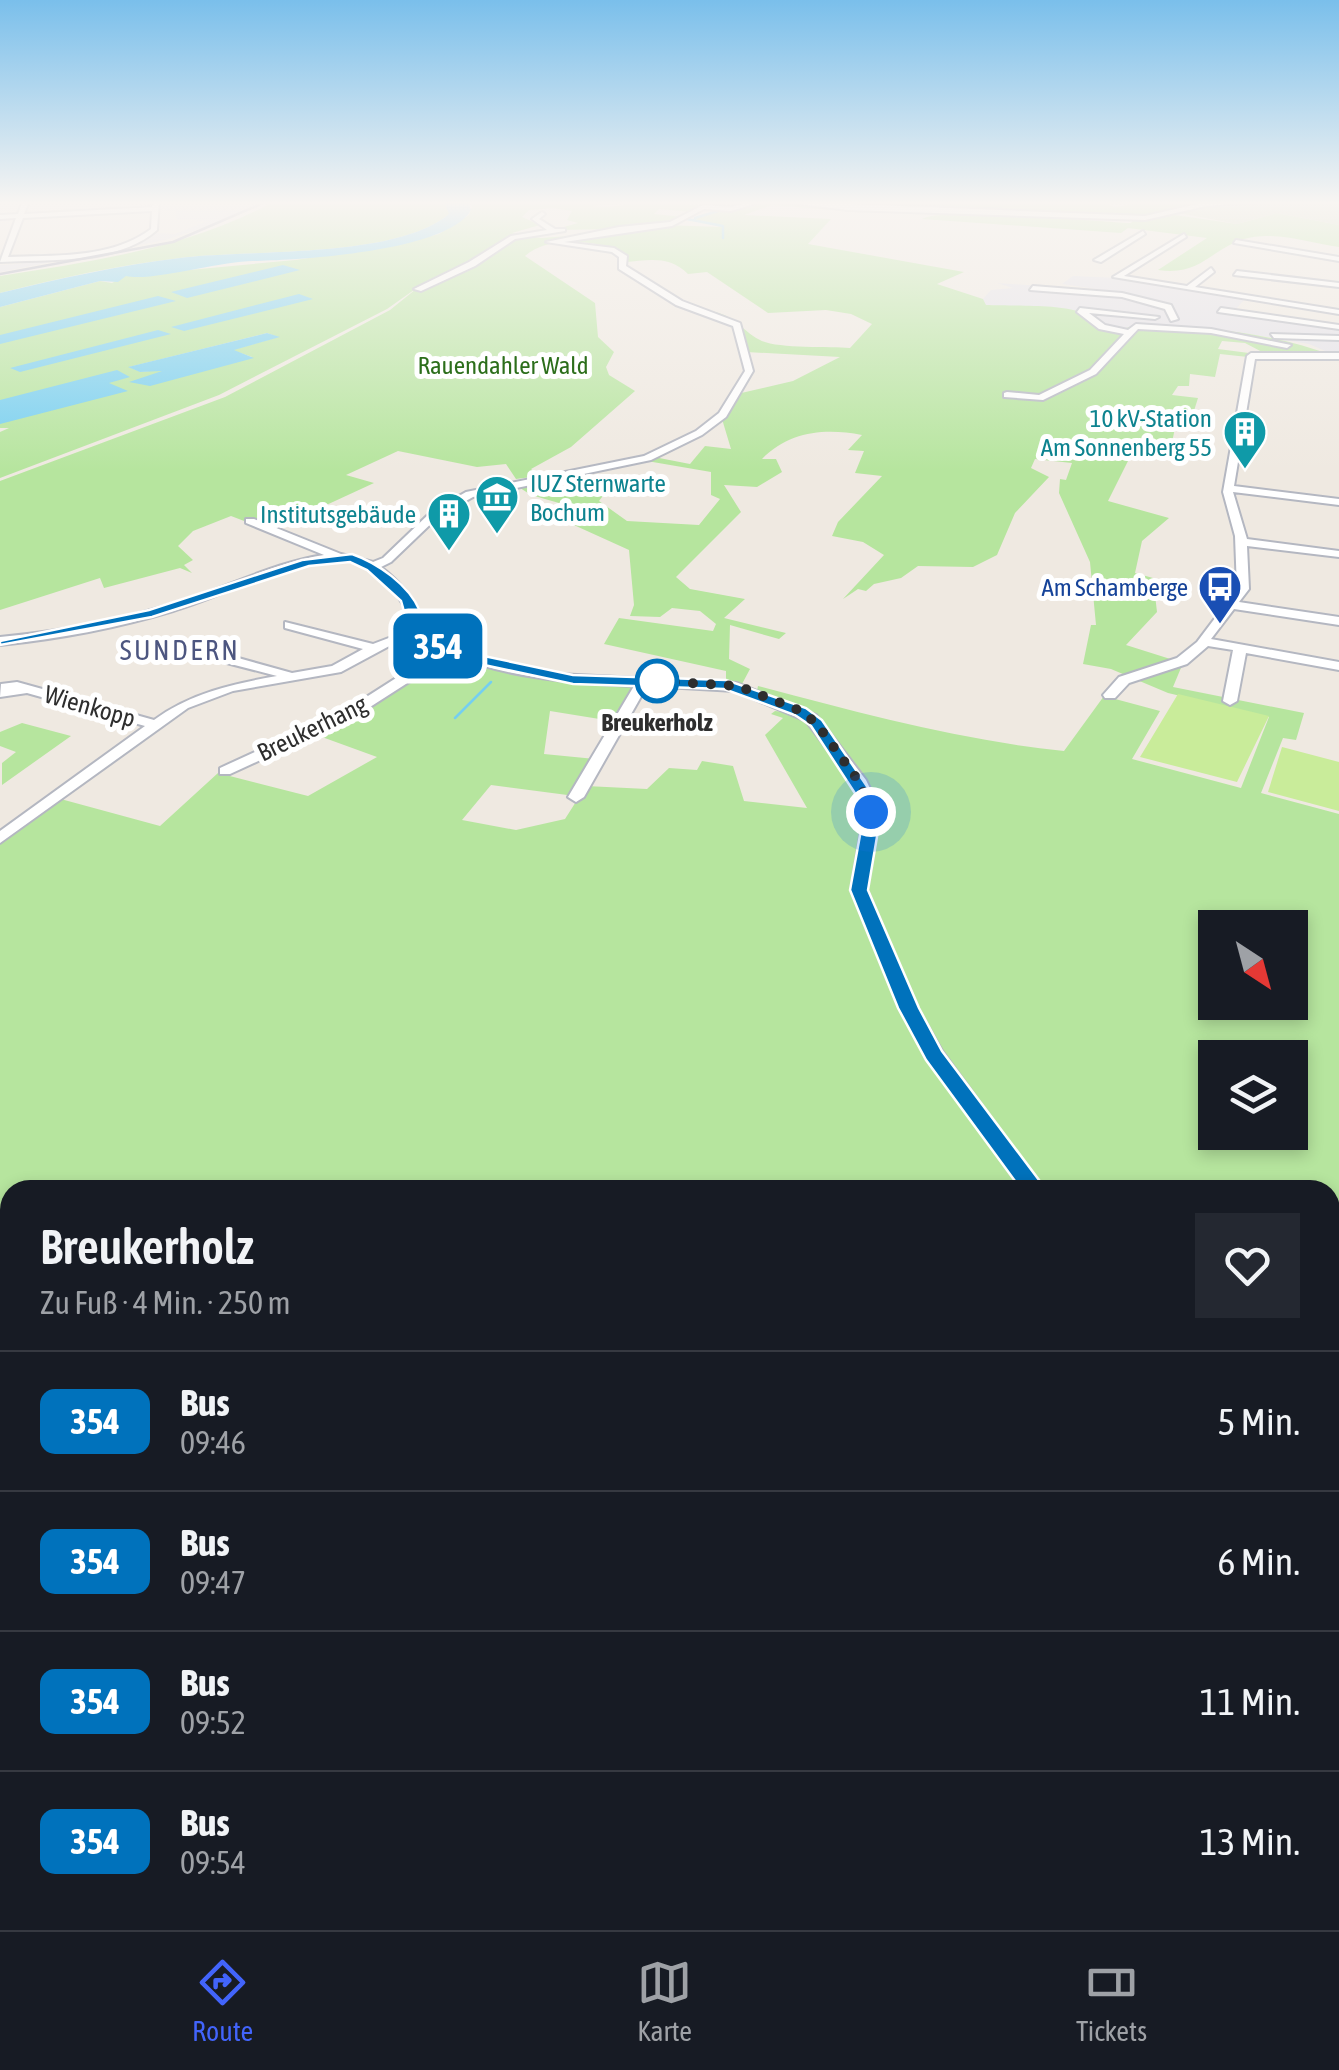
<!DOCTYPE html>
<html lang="de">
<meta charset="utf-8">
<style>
body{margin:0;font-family:"Asap Condensed",sans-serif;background:#242831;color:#f1f3f6;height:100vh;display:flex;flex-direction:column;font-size:38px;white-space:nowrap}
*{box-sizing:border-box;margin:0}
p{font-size:32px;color:#9ea1a6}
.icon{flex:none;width:55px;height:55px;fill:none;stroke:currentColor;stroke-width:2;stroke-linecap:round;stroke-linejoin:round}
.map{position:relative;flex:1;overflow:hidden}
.details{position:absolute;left:0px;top:1180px;width:1340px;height:750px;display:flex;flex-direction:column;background:#171b24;border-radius:30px 30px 0 0;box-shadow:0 5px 15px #0003}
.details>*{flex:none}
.badge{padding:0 20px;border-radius:15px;font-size:35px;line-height:65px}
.needle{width:65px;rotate:144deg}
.tools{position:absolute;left:1198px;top:910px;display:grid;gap:20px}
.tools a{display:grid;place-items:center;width:110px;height:110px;border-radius:0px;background:#171b24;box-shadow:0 5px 15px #0003;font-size:50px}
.you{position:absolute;width:50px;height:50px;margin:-25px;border:8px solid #fff;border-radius:50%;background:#1a73e8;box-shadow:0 0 0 15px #1a73e833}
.map>.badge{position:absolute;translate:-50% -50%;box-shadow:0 0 0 5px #fff}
.round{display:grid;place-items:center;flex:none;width:105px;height:105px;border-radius:0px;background:#242831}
.headline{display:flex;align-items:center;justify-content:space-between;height:170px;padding:0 40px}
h1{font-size:48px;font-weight:600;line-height:75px}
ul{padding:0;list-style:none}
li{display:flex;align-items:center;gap:30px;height:140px;padding:0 40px;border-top:2px solid #363941}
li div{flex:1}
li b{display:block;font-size:38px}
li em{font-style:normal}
li .badge{min-width:110px;font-weight:700;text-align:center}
.tab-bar{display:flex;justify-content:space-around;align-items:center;height:140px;border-top:2px solid #363941;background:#171b24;font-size:28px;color:#9ea1a6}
.tab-bar a{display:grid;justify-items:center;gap:5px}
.tab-bar .active{color:#4264fb}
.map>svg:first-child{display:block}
</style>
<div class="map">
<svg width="1339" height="1930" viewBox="0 0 1339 1930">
<rect width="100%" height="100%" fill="#efe9e1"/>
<path fill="#e3e1e8" d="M162 201H263L215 224 165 240 0 272V265L21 264 23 259 132 245 156 233 175 234 207 221 177 219 176 211 160 209Z
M1073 276 1116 278 1245 299 1234 311 1339 326V357L1309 344 1225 330 1136 324 1128 330 1101 327 1079 312 985 305 983 299 991 290 1013 288 997 283 1110 291 1062 284Z"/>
<path fill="#b6e59e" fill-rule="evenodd" d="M275 201H444L450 207 449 214C396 259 250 249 180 258 119 265 59 278 0 293V276C94 261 190 248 275 201Z
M468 201 634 203 592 206C615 209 632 202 653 201 668 200 682 206 699 205L701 208 693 212 659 209 654 214 684 217 664 225 721 227 694 219 736 206 730 204 735 201H979L1019 203 1012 201H1101L1115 207 1153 201H1266L1205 203 1168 214 1237 224 1277 213 1339 225V247C1311 243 1272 230 1244 239 1208 251 1201 276 1158 270L1207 238 1128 228 1121 233 922 219C942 206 1099 222 1131 223L1135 218 856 212 772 205 744 215 831 219 808 244 964 272 937 284 983 299 986 305C1010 306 1059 304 1080 312 1102 321 1112 337 1136 324 1204 327 1271 332 1334 356L1266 354 1245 343 1222 341 1218 349 1249 353 1248 357 1220 354 1215 377 1190 374 1189 386H1178L1172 395 1198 398 1193 414 1175 428 1171 447 1137 443 1108 501 1169 518 1142 541 1135 573 1153 578 1157 612 1126 645 1183 663 1173 687 1304 713 1296 740 1283 738 1261 793 1339 814V1930L1319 1920H1330V1190H10V1920H804L800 1930H0V841L57 798 160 826 218 773 308 796 377 757 311 733 450 654 538 677 638 683 618 722 550 711 544 754 595 759 575 796 491 785 462 820 516 830 565 819 586 786 647 789 669 768 697 770 702 761 733 766 744 801 807 808 765 735 783 718 771 714 775 711 795 713 756 695 758 686C860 713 958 740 1064 751L1104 696 1160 711 1132 759 1241 788 1269 717 1168 693 1111 669 1083 664 1091 625H1096L1090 562 1059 493 1060 479 1066 480 1072 463 1035 459 1031 468 1049 477 1015 513 997 555 973 567 918 566 901 578 874 584 866 591 858 589 843 599 884 555 863 542 832 536 838 522 882 476 855 473 864 451 848 450 862 435C825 428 790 431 762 459H776L782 472 757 487 724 485 741 512 676 577 690 589 745 599 724 618 786 633 779 639 730 625 729 659 750 669 742 684 726 680V671L604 644 619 618 713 631 716 624 700 611 672 608 660 617 630 616 634 605 629 550 565 521 580 509 531 495 514 484 553 478 563 488 600 480 611 485 599 501 627 521 699 525 720 499 711 495V472L641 460 654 457 690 464 705 446 731 449 722 419 737 394 793 381 840 357 746 352 741 329 704 310C735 313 739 329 760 340 776 349 829 346 850 348L872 324 851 314 826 310 768 313 707 272 688 274C670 255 648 260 625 262V253C597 240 548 235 525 256L595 303 598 337 614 352 606 367 609 375 635 391 571 447 531 469 539 476 516 479 506 464 477 467 398 451 346 475 374 483 270 531 231 516 193 531 178 546 193 560 184 565 192 573 180 568 104 588 100 578 0 610V481L225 397 390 310 421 285 387 309 219 395 0 478V432L9 428H0V307L100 281 112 283 125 276 295 260 395 245 439 234 469 215 472 207ZM553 208 572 211 567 220 578 223 553 230 619 229 624 232 541 238 512 233 540 225 522 217 529 210ZM267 333 278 337 232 350 252 357 153 375 174 368 141 372 129 367ZM1215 928H1290V1002H1215ZM1215 1058H1290V1132H1215Z
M22 723 71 736 2 785V763L16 752 0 746V732Z"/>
<path fill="#c8d9b8" d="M1339 201V225L1277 213 1237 224 1179 213 1237 202Z"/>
<path fill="#c9ec9a" d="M1178 694 1269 716 1237 782 1140 757Z
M1282 747 1339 762V811L1268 792Z"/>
<path fill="#75cff0" d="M444 201H468L471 210C447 252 298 260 253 261 221 261 151 282 126 276L118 282 100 281 0 307V293C59 279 119 265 180 258 250 249 396 259 449 214Z
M283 265 300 270 187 298 171 292Z
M299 294 313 299 184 331 171 327Z
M158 296 176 301 0 344V335Z
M158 330 171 334 20 372 10 368Z
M267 333 280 337 234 350 254 358 150 386 129 382 162 371 140 372 128 367Z
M117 370 130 377 109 383 128 391 0 424V400Z"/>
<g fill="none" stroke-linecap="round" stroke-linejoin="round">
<path stroke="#75cff0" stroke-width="2.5" d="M788 201 801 202
M886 205H901
M904 206 1002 209
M728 207 753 201
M695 218 724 209
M687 219 723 226V238
M455 718 491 682"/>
<defs>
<path id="minor" d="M23 201H29L24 214 152 207 153 201H159L157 230C117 265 50 259 0 262L16 218 0 219V215L18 214ZM152 211 151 229C111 259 55 255 8 257L23 218Z
M755 201H764L731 211 704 209 672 226 564 242 614 248 627 256 626 266 682 301 740 323 753 371 726 417 702 435 651 460 473 497 439 516 391 562 381 567C399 581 413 597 422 617L418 628 422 634 480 657 557 674 737 683 816 715 866 780 876 801 879 819 867 890 917 1007 942 1051 1044 1190H1023L927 1058 899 1007 851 890 863 819 854 784 806 721 735 691 647 686 584 797 576 802 568 797 634 686C571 683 509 678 451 655L356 716 230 774H220V768L346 710 440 650 411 638 393 644 341 672 233 691 188 708 0 843V831L145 726 27 693 0 697 1 684 17 682 154 720C191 693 232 684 277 676L219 661V655L224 654 292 673 332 666 363 649 285 628V622L373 644 407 631 410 617C399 594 377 566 350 561 301 554 222 597 173 611 117 628 59 639 0 645V637C65 631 129 619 190 598 235 584 277 562 324 555L246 523V519H254L341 554 373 562 383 558 431 512 466 492 644 456 696 431 719 413 745 371 733 326 676 305 619 269V257L612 252 546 242 619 227 670 222 703 205 731 207Z
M776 201 1145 216 1206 202 1271 201 1206 206 1145 220 848 210Z
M542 212 545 214 539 219 555 229H565V231L515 239 475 266 421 291 414 289 469 262 511 236 547 230 532 219Z
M1143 231 1145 234 1101 262 1094 260Z
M1184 234 1186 237 1124 276 1187 286 1211 268 1214 272 1195 287 1339 310V314L1113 277Z
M1236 240 1339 257V261L1234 243Z
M1237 271 1339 283V287L1234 275Z
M1033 286 1122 293 1171 305 1178 319 1171 321 1165 309 1122 297 1030 290Z
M1080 308 1159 317 1155 319 1089 313 1105 325 1128 330 1136 324 1211 329 1291 345 1287 348 1211 333 1138 329 1096 374 1043 400 1004 397V393L1007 392 1039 395 1090 370 1124 334 1099 329 1077 312Z
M1221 308 1339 325V329L1218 312Z
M1271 334 1339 336V340L1274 338Z
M1251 353H1339V359H1255L1234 486 1339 499V505L1233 492 1247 539 1339 551V557L1247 546 1249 589 1239 602 1339 617V625L1234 609 1211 639 1339 662V670L1246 653 1237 701 1230 705 1223 701 1233 650 1208 646 1187 664 1129 683 1115 698H1105L1103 695 1119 677 1177 658 1197 642 1237 589 1235 536 1223 492 1247 356Z
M1330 1448 1339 1451V1477L1330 1474Z
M1097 1920H1129L1126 1930H1094Z"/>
</defs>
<use href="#minor" stroke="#b4b7c1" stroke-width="4"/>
<use href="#minor" fill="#fff" fill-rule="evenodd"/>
<path stroke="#a3a6b8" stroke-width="2.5" d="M0 274 173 242 268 201"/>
</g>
<linearGradient id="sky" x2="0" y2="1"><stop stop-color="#7abfeb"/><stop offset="0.43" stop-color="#f8f5f2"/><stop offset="1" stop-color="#f8f5f2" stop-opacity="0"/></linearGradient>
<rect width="1339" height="471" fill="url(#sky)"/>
<path fill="#0072bc" stroke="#fff" stroke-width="2.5" d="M352 554C378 563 409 585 420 611 423 620 419 625 423 634L465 652 573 675 726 680 806 708 822 720 877 801 880 819 868 890 919 1008 942 1051 1042 1184V1196H1026L926 1060 898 1008 850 890 863 819 860 801 811 726 795 715 724 689 573 684 456 659 412 640 401 601 367 570 350 562 309 566 152 617 0 645V641L149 610 302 560Z"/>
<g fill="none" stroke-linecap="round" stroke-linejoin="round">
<path stroke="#2e2e2e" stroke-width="10" stroke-dasharray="0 18" d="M657 681 738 686 801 711 816 723 860 783 871 812"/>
</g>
<defs>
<symbol id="building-pin" viewBox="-11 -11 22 30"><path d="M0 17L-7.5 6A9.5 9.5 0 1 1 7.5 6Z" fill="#0f9aa8" stroke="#fff"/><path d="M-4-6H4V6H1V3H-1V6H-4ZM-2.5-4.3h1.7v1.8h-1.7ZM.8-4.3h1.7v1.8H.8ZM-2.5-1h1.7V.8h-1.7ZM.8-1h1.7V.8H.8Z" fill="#fff"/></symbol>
<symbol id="museum-pin" viewBox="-11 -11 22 30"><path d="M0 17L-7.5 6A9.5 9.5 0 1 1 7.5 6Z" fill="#0f9aa8" stroke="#fff"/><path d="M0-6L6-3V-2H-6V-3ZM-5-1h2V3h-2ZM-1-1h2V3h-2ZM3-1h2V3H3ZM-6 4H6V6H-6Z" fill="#fff"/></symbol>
<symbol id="bus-pin" viewBox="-11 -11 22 30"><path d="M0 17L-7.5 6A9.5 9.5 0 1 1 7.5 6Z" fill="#1a4fb4" stroke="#fff"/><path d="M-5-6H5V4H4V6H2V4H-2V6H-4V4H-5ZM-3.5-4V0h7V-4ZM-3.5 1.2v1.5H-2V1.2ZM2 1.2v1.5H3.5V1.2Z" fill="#fff"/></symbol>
</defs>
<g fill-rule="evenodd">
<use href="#building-pin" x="1220" y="407" width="50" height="68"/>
<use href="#museum-pin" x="472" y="472" width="50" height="68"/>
<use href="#building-pin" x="424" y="489" width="50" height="68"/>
<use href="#bus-pin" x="1195" y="562" width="50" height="68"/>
</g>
<circle fill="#fff" stroke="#0072bc" stroke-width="5" cx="657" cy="681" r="20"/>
<g text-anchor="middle" stroke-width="10" stroke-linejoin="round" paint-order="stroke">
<g font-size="25" fill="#2c6e1b" stroke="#fff">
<text x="503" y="374">Rauendahler Wald</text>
</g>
<g font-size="25" fill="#0d838f" stroke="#fff" text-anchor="end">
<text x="1212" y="427">10 kV-Station<tspan x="1212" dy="29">Am Sonnenberg 55</tspan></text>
<text x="530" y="492" text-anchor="start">IUZ Sternwarte<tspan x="530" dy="29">Bochum</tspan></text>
<text x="416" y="523">Institutsgebäude</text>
</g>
<g font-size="25" fill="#164399" stroke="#fff" text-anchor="end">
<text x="1188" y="596">Am Schamberge</text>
</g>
<g font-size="25" fill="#2e2e2e" stroke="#fff">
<text transform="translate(90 706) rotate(16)" y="9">Wienkopp</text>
<text transform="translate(312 728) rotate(-26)" y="9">Breukerhang</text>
</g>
<g font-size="25" font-weight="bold" fill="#2e2e2e" stroke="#fff">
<text x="657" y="731">Breukerholz</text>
</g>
<g font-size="28" letter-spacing="2.5" fill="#4d5680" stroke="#fff">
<text x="180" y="660">SUNDERN</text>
</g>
</g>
</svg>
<div class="tools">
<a><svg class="needle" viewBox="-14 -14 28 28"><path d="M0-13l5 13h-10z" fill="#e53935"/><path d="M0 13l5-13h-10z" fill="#9ea1a6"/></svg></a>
<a><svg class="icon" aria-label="layers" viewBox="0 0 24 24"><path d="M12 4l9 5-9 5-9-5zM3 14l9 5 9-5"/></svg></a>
</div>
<div class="you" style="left:871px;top:812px"></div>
<b class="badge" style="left:438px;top:646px;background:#0072bc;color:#fff">354</b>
<section class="details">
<div class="headline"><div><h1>Breukerholz</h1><p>Zu Fuß · 4 Min. · 250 m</p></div><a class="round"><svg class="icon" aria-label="heart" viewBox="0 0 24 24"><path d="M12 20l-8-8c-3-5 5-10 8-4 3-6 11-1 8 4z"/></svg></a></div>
<ul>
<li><span class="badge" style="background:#0072bc;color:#fff">354</span><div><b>Bus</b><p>09:46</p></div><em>5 Min.</em></li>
<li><span class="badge" style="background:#0072bc;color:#fff">354</span><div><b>Bus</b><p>09:47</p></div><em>6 Min.</em></li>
<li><span class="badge" style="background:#0072bc;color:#fff">354</span><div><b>Bus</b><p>09:52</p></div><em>11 Min.</em></li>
<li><span class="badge" style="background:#0072bc;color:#fff">354</span><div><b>Bus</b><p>09:54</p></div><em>13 Min.</em></li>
</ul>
</section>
</div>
<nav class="tab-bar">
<a class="active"><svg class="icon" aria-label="directions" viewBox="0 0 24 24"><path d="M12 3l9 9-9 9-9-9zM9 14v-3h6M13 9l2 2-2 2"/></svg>Route</a>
<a><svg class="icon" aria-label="map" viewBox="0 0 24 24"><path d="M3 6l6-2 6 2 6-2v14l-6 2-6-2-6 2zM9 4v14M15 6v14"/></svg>Karte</a>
<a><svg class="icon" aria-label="tickets" viewBox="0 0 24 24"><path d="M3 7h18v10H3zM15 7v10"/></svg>Tickets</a>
</nav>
